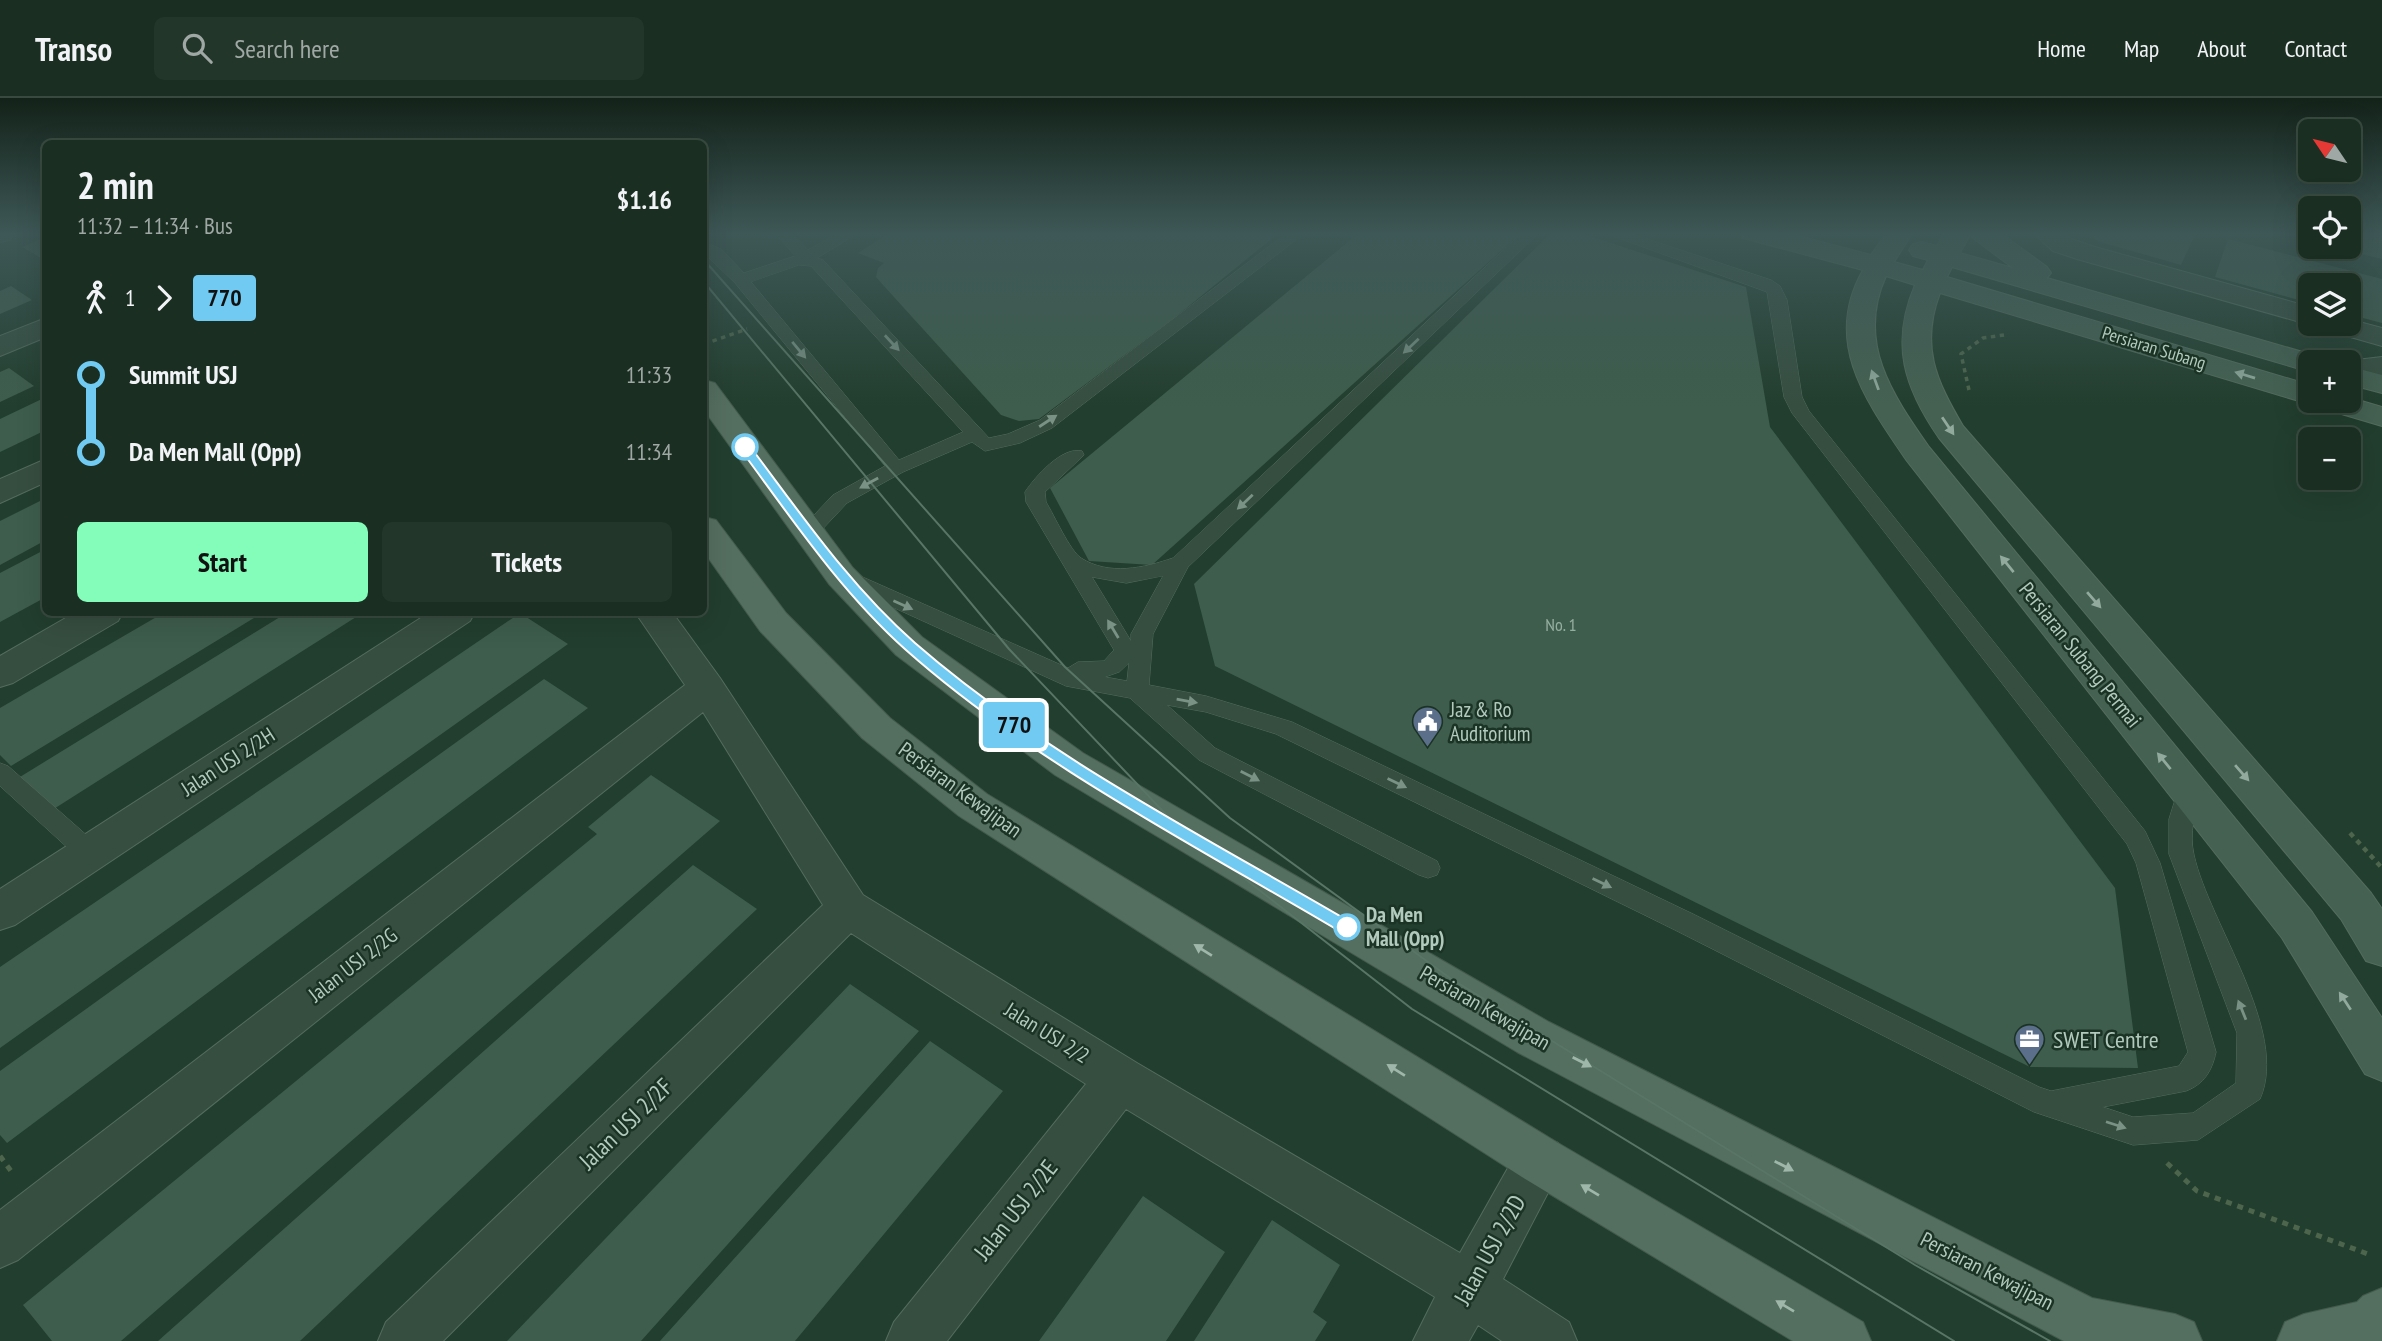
<!DOCTYPE html>
<meta charset="utf-8">
<style>
body{margin:0;font-family:"PT Sans Narrow",sans-serif;background:#23362a;color:#f1f3f6;height:100vh;display:flex;flex-direction:column;font-size:26px;white-space:nowrap}
*{box-sizing:border-box;margin:0}
p{font-size:23px;color:#9fa8a5}
.icon{flex:none;width:38px;height:38px;fill:none;stroke:currentColor;stroke-width:2;stroke-linecap:round;stroke-linejoin:round}
.map{position:relative;flex:1;overflow:hidden}
.details{position:absolute;left:42px;top:42px;width:665px;height:476px;display:flex;flex-direction:column;background:#1a2e22;border-radius:10px;box-shadow:0 7px 28px #0002,0 0 0 2px #384a40}
.details>*{flex:none}
.badge{padding:0 14px;border-radius:5px;font-size:24px;line-height:46px}
.needle{width:46px;rotate:305deg}
.fabs{position:absolute;left:2298px;top:21px;display:grid;gap:14px}
.fabs a{display:grid;place-items:center;width:63px;height:63px;border-radius:10px;background:#1a2e22;box-shadow:0 7px 28px #0002,0 0 0 2px #384a40;font-size:35px}
.map>.badge{position:absolute;translate:-50% -50%;box-shadow:0 0 0 4px #fff}
.legs{display:flex;align-items:center;gap:10px;height:77px;padding:0 35px;font-size:23px}
.legs p{margin-inline-start:auto}
.head{display:flex;align-items:center;justify-content:space-between;height:119px;padding:0 35px}
h1{font-size:38px;font-weight:700;line-height:52px}
.button{display:flex;gap:14px;margin-top:auto;padding:14px 35px}
.button a{flex:1;height:80px;border-radius:10px;background:#84fdba;color:#111;font-size:28px;font-weight:700;line-height:80px;text-align:center}
.button a+a{background:#23362a;color:#f1f3f6}
ul{padding:0 35px;list-style:none}
li{display:flex;align-items:center;gap:24px;height:77px;font-size:26px}
li i{display:grid;place-items:center;width:10px;height:100%;margin:0 9px;background:currentColor}
li i::after{content:'';width:18px;height:18px;margin:-9px;border:5px solid;border-radius:50%;background:#1a2e22}
li p{margin-inline-start:auto}
li:first-child i{background:linear-gradient(#0000 50%,currentColor 0)}
li:last-child i{background:linear-gradient(currentColor 50%,#0000 0)}
header{display:flex;align-items:center;gap:42px;box-sizing:border-box;height:98px;padding:0 35px;background:#1a2e22;border-bottom:2px solid #384a40}
header strong{font-size:33px}
nav{display:flex;gap:38px;margin-inline-start:auto;font-size:24px}
.search{width:490px;height:63px;background:#23362a;display:flex;align-items:center;gap:18px;box-sizing:border-box;padding:0 24px;border-radius:10px;color:#9fa8a5;font-size:26px}
.map>svg:first-child{display:block}
</style>
<header>
<strong>Transo</strong>
<div class="search"><svg class="icon" aria-label="search" viewBox="0 0 24 24"><circle cx="10" cy="10" r="6"/><path d="M15 15l6 6"/></svg>Search here</div>
<nav><a>Home</a><a>Map</a><a>About</a><a>Contact</a></nav>
</header>
<div class="map">
<svg width="2382" height="1243" viewBox="0 0 2382 1243">
<rect width="100%" height="100%" fill="#223e2e"/>
<path fill="#3e5d4c" d="M891 134H1280L1173 221 1039 321 1019 323 1001 317 884 188 876 179 878 170 884 165 858 155Z
M1360 134H1522L1152 467 1089 463 1050 390Z
M1552 134H1577L1746 189 1770 329 2115 790 2138 970 2030 969 1215 568 1194 486Z
M2086 134H2196L2181 167 2097 143Z
M2279 134H2310V143L2279 135Z
M2348 134H2382V161L2336 150 2348 149Z
M46 139V163L22 149Z
M2228 141 2382 181V225L2348 216V187H2310V205L2215 179Z
M11 188 32 202 0 216V193Z
M9 270 34 288 0 304V274Z
M46 299V332L0 354V321Z
M46 400V442L0 467V423Z
M46 451V499L0 524V475Z
M165 514H264L11 668 0 657V610Z
M288 514H364L49 714 15 682Z
M520 515 568 546 0 950V869Z
M544 581 588 610 7 1045 0 1037V973Z
M651 677 720 723 121 1243H52L23 1207 597 736 588 729Z
M693 767 757 811 300 1243H158Z
M850 886 919 933 641 1243H507Z
M930 943 1003 993 795 1243H660Z
M1143 1098 1225 1154 1166 1243H1039Z
M1272 1122 1340 1167 1313 1214 1327 1224 1315 1243H1194Z"/>
<g fill="none" stroke-linecap="round" stroke-linejoin="round">
<defs>
<path id="lane" d="M774 134H791L808 152 840 134H860L817 160 823 162 989 340 1008 336 1040 322 1288 134H1306L1052 330 1020 345 985 353 972 344 903 374 847 405 816 438 809 440 799 433 833 397 885 368 735 185 704 155V144L721 151 744 175 795 158ZM799 167 811 168 963 334 899 362 751 184Z
M1523 134H1540L1188 469 1153 536 1149 587 1206 598 1292 624 1693 816 2039 989 2051 993 2179 968 2188 954 2136 765 2127 746 1792 315 1784 299 1767 194 1602 134H1626L1771 182 1780 188 1787 202 1802 299 1809 313 2145 733 2160 765 2216 954C2212 973 2204 986 2186 993L2103 1009 2133 1019 2193 1015 2236 985 2237 935 2169 756V721L2180 686 2188 684 2196 686 2200 693C2195 713 2189 736 2194 757 2209 825 2290 933 2260 1001L2198 1042 2133 1047 2034 1014 1675 832 1276 636 1206 614 1167 607 1215 650 1437 763 1440 770 1437 777 1428 780 1419 777 1199 662 1130 600 1066 588 844 487 841 482 851 475 858 477 1068 570 1078 564 1104 563 1114 552 1026 404 1025 394C1035 379 1062 348 1082 353L1084 357 1045 394 1046 404C1054 417 1070 453 1081 460 1109 478 1144 470 1173 460ZM1163 478 1131 536V543L1092 479 1126 485ZM1129 565 1127 583 1105 579 1119 574Z
M0 665 8 668 99 748 102 755 99 762 90 765 81 762 0 688Z"/>
<path id="street" d="M0 134H16L9 142 0 144Z
M2032 134H2062L2071 141 2095 149 2310 209V226H2313L2300 224 2077 161 2053 153Z
M46 220V239L0 258V238Z
M2348 221 2382 230V248L2326 232 2322 226H2348Z
M2382 259V277L2348 280V264H2339Z
M46 361V384L0 405V381Z
M76 514H123L118 523 13 585 0 589V558Z
M430 514H475L470 523 15 827 0 832V791Z
M635 514H672L720 580 863 797 1137 965 1460 1155 1522 1045 1540 1038 1558 1045 1565 1062 1503 1181 1569 1224 1577 1243H1502L1478 1227 1469 1243H1413L1435 1199 1126 1011 947 1243H886L894 1224 1086 986 851 835 443 1243H378L386 1224 823 807 703 614 18 1162 0 1170V1112L685 587Z"/>
<path id="secondary" d="M1739 134H1783L1871 157 1887 134H1913L1894 164 1923 172 1928 162 1913 158 1909 152 1913 146 1922 144 1937 148 1945 134H1999L2047 169 2051 175 2047 180 2320 259 2324 264H2310V274L1952 169 1947 179 2310 287V303H2348V299L2382 309V328L2318 309 2315 305 2299 303 1940 195C1920 248 1936 282 1963 328L2371 795 2382 811V868L2366 863 2341 821 1939 340C1904 289 1890 246 1915 187L1886 178C1856 244 1892 296 1929 349L2312 814 2382 920V983L2365 976 2282 840 1907 363C1866 303 1822 244 1863 172L1743 140ZM1970 136 1973 140 2013 170 1960 155Z
M2348 268 2382 277V295L2348 286Z"/>
<path id="primary" d="M704 282 715 285 853 470 922 539 1083 655 1549 924 2092 1200 2175 1216 2194 1224 2202 1243H2064L1517 954 1055 677 896 557 829 486 704 312Z
M704 419 716 422 786 515 890 620 987 696 1558 1045 1863 1224 1871 1243H1793L1522 1079 959 718 862 640 760 533 704 454Z
M2382 1190V1243H2277L2285 1224 2304 1216 2357 1204 2363 1198Z"/>
</defs>
<use href="#lane" stroke="#546c5e" stroke-width="1"/>
<use href="#street" stroke="#546c5e" stroke-width="2"/>
<use href="#secondary" stroke="#546c5e" stroke-width="2"/>
<use href="#primary" stroke="#425a4d" stroke-width="2"/>
<path stroke="#4d654c" stroke-width="3.5" stroke-dasharray="4.5 4.5" stroke-linecap="butt" d="M704 246 747 231
M1969 292 1961 256 1983 240 2004 237"/>
<path stroke="#4d654c" stroke-width="4.5" stroke-dasharray="5 5" stroke-linecap="butt" d="M2350 735 2382 770"/>
<path stroke="#4d654c" stroke-width="5" stroke-dasharray="6 6" stroke-linecap="butt" d="M0 1058 14 1077
M2167 1065 2197 1093 2368 1156"/>
<use href="#lane" fill="#364e40" fill-rule="evenodd"/>
<use href="#street" fill="#364e40" fill-rule="evenodd"/>
<use href="#secondary" fill="#446152" fill-rule="evenodd"/>
<use href="#primary" fill="#546e5f" fill-rule="evenodd"/>
<path stroke="#587565" stroke-width="2" d="M704 162 1065 569 1230 720 1450 880 1915 1167 2050 1243
M704 184 1009 551 1177 728 1412 911 1954 1243"/>
</g>
<defs><path id="oneway-solid" d="M-6-.8H1V-3.2L6.5 0L1 3.2V.8H-6Z" transform="scale(1.75)"/></defs>
<g fill="#7a9285">
<use href="#oneway-solid" transform="translate(892 245) rotate(47)"/>
<use href="#oneway-solid" transform="translate(1411 248) rotate(137)"/>
<use href="#oneway-solid" transform="translate(799 252) rotate(50)"/>
<use href="#oneway-solid" transform="translate(1048 323) rotate(-33)"/>
<use href="#oneway-solid" transform="translate(869 385) rotate(151)"/>
<use href="#oneway-solid" transform="translate(1245 404) rotate(137)"/>
<use href="#oneway-solid" transform="translate(903 507) rotate(24)"/>
<use href="#oneway-solid" transform="translate(1113 531) rotate(-121)"/>
<use href="#oneway-solid" transform="translate(1187 603) rotate(10)"/>
<use href="#oneway-solid" transform="translate(1250 678) rotate(27)"/>
<use href="#oneway-solid" transform="translate(1397 685) rotate(26)"/>
<use href="#oneway-solid" transform="translate(1602 785) rotate(26)"/>
<use href="#oneway-solid" transform="translate(2242 912) rotate(-112)"/>
<use href="#oneway-solid" transform="translate(2116 1027) rotate(18)"/>
</g>
<g fill="#91aa9d">
<use href="#oneway-solid" transform="translate(2245 277) rotate(-163)"/>
<use href="#oneway-solid" transform="translate(1875 282) rotate(-110)"/>
<use href="#oneway-solid" transform="translate(1948 328) rotate(56)"/>
<use href="#oneway-solid" transform="translate(2007 466) rotate(-129)"/>
<use href="#oneway-solid" transform="translate(2094 502) rotate(49)"/>
<use href="#oneway-solid" transform="translate(2164 663) rotate(-129)"/>
<use href="#oneway-solid" transform="translate(2242 675) rotate(49)"/>
<use href="#oneway-solid" transform="translate(2345 903) rotate(-123)"/>
</g>
<g fill="#9fb7aa">
<use href="#oneway-solid" transform="translate(1203 852) rotate(-148)"/>
<use href="#oneway-solid" transform="translate(1582 964) rotate(27)"/>
<use href="#oneway-solid" transform="translate(1396 972) rotate(-148)"/>
<use href="#oneway-solid" transform="translate(1784 1068) rotate(27)"/>
<use href="#oneway-solid" transform="translate(1590 1092) rotate(-149)"/>
<use href="#oneway-solid" transform="translate(1785 1208) rotate(-149)"/>
</g>
<linearGradient id="sky" x2="0" y2="1"><stop stop-color="#132219"/><stop offset="0.44" stop-color="#3e5857"/><stop offset="1" stop-color="#3e5857" stop-opacity="0"/></linearGradient>
<rect width="2382" height="308" fill="url(#sky)"/>
<path fill="#71caf2" stroke="#fff" stroke-width="2" d="M741 347H749C801 416 850 488 915 545 1046 659 1204 738 1352 825V834H1341C1196 748 1032 664 906 552 841 494 792 421 741 352Z"/>
<defs>
<symbol id="civic-pin" viewBox="-11 -11 22 30"><path d="M0 17L-7.5 6A9.5 9.5 0 1 1 7.5 6Z" fill="#5c6f8a" stroke="#1b3325"/><path d="M-.6-6.5H3V-4.5H.6V-3L4-1V1h2V6H-6V1h2V-1L-.6-3ZM-1.2 2.5V6h2.4V2.5Z" fill="#fff"/></symbol>
<symbol id="office-pin" viewBox="-11 -11 22 30"><path d="M0 17L-7.5 6A9.5 9.5 0 1 1 7.5 6Z" fill="#5c6f8a" stroke="#1b3325"/><path d="M-6-3h4V-5.5h4V-3h4V5H-6ZM-1-4.5V-3h2v-1.5ZM-6 0V1H6V0Z" fill="#fff"/></symbol>
</defs>
<g fill-rule="evenodd">
<use href="#civic-pin" x="1410" y="606" width="35" height="47"/>
<use href="#office-pin" x="2012" y="924" width="35" height="47"/>
</g>
<g fill="#fff" stroke="#71caf2" stroke-width="3.5">
<circle cx="745" cy="349" r="12"/>
<circle cx="1347" cy="829" r="12"/>
</g>
<g text-anchor="middle" stroke-width="5" stroke-linejoin="round" paint-order="stroke">
<g font-size="18" fill="#b2c9bd" stroke="#1b3325">
<text transform="translate(2154 250) rotate(17)" y="6">Persiaran Subang</text>
</g>
<g font-size="18" fill="#95aea1">
<text x="1561" y="533">No. 1</text>
</g>
<g font-size="21" fill="#b2c9bd" stroke="#1b3325">
<text transform="translate(2080 557) rotate(51)" y="7">Persiaran Subang Permai</text>
<text transform="translate(228 664) rotate(-33)" y="7">Jalan USJ 2/2H</text>
<text transform="translate(960 692) rotate(36)" y="7">Persiaran Kewajipan</text>
<text transform="translate(353 867) rotate(-38)" y="7">Jalan USJ 2/2G</text>
<text transform="translate(1485 910) rotate(30)" y="7">Persiaran Kewajipan</text>
<text transform="translate(1047 935) rotate(32)" y="7">Jalan USJ 2/2</text>
<text transform="translate(1987 1173) rotate(27)" y="7">Persiaran Kewajipan</text>
</g>
<g font-size="21" fill="#b2c9bd" stroke="#1b3325" text-anchor="start">
<text x="1450" y="619">Jaz &amp; Ro<tspan x="1450" dy="24">Auditorium</tspan></text>
</g>
<g font-size="21" font-weight="bold" fill="#b2c9bd" stroke="#1b3325" text-anchor="start">
<text x="1366" y="824">Da Men<tspan x="1366" dy="24">Mall (Opp)</tspan></text>
</g>
<g font-size="24" fill="#b2c9bd" stroke="#1b3325" text-anchor="start">
<text x="2053" y="950">SWET Centre</text>
</g>
<g font-size="24" fill="#b2c9bd" stroke="#1b3325">
<text transform="translate(626 1026) rotate(-44)" y="8">Jalan USJ 2/2F</text>
<text transform="translate(1016 1112) rotate(-52)" y="8">Jalan USJ 2/2E</text>
<text transform="translate(1490 1152) rotate(-61)" y="8">Jalan USJ 2/2D</text>
</g>
</g>
</svg>
<div class="fabs">
<a><svg class="needle" viewBox="-14 -14 28 28"><path d="M0-13l5 13h-10z" fill="#e53935"/><path d="M0 13l5-13h-10z" fill="#9fa8a5"/></svg></a>
<a><svg class="icon" aria-label="locate" viewBox="0 0 24 24"><circle cx="12" cy="12" r="6"/><path d="M12 2v4M12 18v4M2 12h4M18 12h4"/></svg></a>
<a><svg class="icon" aria-label="layers" viewBox="0 0 24 24"><path d="M12 4l9 5-9 5-9-5zM3 14l9 5 9-5"/></svg></a>
<a>+</a>
<a>−</a>
</div>
<b class="badge" style="left:1014px;top:627px;background:#71caf2;color:#111">770</b>
<section class="details">
<div class="head"><div><h1>2 min</h1><p>11:32 – 11:34 · Bus</p></div><b>$1.16</b></div>
<div class="legs"><svg class="icon" aria-label="walk" viewBox="0 0 24 24"><circle cx="13" cy="4" r="2"/><path d="M13 8l-2 6 4 7M11 14l-3 7M7 12l3-4h3l4 4"/></svg>1<svg class="icon" aria-label="forward" viewBox="0 0 24 24"><path d="M9 5l7 7-7 7"/></svg><b class="badge" style="background:#71caf2;color:#111">770</b></div>
<ul>
<li><i style="color:#71caf2"></i><b>Summit USJ</b><p>11:33</p></li>
<li><i style="color:#71caf2"></i><b>Da Men Mall (Opp)</b><p>11:34</p></li>
</ul>
<div class="button"><a>Start</a><a>Tickets</a></div>
</section>
</div>
